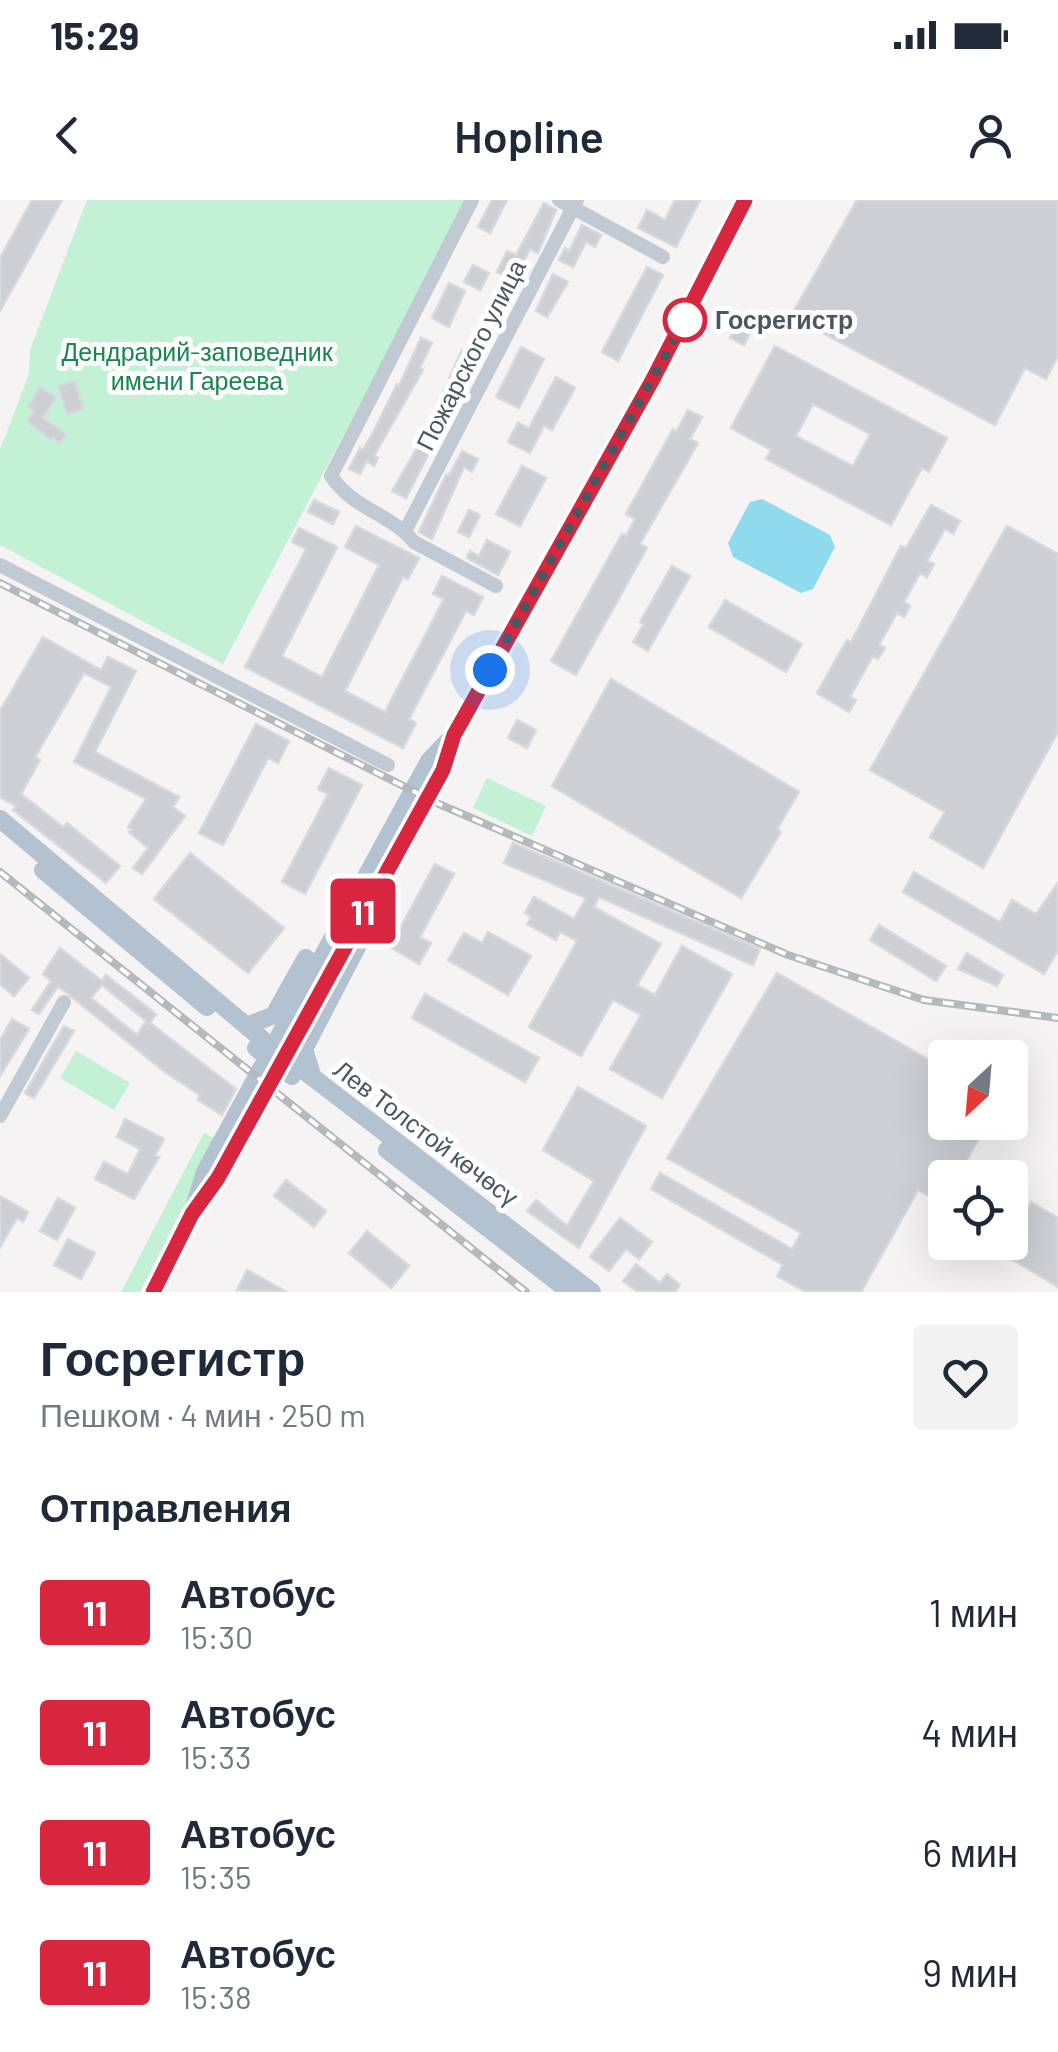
<!DOCTYPE html>
<html lang="ru">
<meta charset="utf-8">
<style>
body{margin:0;font-family:Barlow,sans-serif;background:#f2f2f3;color:#1f2937;height:100vh;display:flex;flex-direction:column;font-size:38px;white-space:nowrap}
*{box-sizing:border-box;margin:0}
p{font-size:32px;color:#747a83}
.icon{flex:none;width:55px;height:55px;fill:none;stroke:currentColor;stroke-width:2;stroke-linecap:round;stroke-linejoin:round}
.map{position:relative;height:1092px;overflow:hidden}
.side{display:flex;flex-direction:column;background:#fff;flex:1}
.side>*{flex:none}
.badge{padding:0 20px;border-radius:8px;font-size:35px;line-height:65px}
.needle{width:65px;rotate:206deg}
.controls{position:absolute;left:928px;top:840px;display:grid;gap:20px}
.controls a{display:grid;place-items:center;width:100px;height:100px;border-radius:10px;background:#fff;box-shadow:0 10px 40px #0002;font-size:50px}
.you{position:absolute;width:50px;height:50px;margin:-25px;border:8px solid #fff;border-radius:50%;background:#1a73e8;box-shadow:0 0 0 15px #1a73e833}
.map>.badge{position:absolute;translate:-50% -50%;box-shadow:0 0 0 5px #fff}
h2{padding:0 40px;font-size:38px;line-height:90px}
.round{display:grid;place-items:center;flex:none;width:105px;height:105px;border-radius:10px;background:#f2f2f3}
.overview{display:flex;align-items:center;justify-content:space-between;height:170px;padding:0 40px}
h1{font-size:48px;font-weight:600;line-height:75px}
ul{padding:0;list-style:none}
li{display:flex;align-items:center;gap:30px;height:120px;padding:0 40px}
li div{flex:1}
li b{display:block;font-size:38px}
li em{font-style:normal}
li .badge{min-width:110px;font-weight:700;text-align:center}
.status{display:flex;justify-content:space-between;align-items:center;height:70px;padding:0 50px;background:#fff;direction:ltr}
.status svg{height:28px;fill:currentColor}
header{display:flex;justify-content:space-between;align-items:center;height:130px;padding:0 40px;background:#fff;font-size:45px;font-weight:600}
.map>svg:first-child{display:block}
</style>
<div class="status"><b>15:29</b><svg viewBox="0 0 49 12"><path d="M0 12V9h3v3zM5 12V6h3v6zM10 12V3h3v9zM15 12V0h3v12zM26 1h20v11H26zM47 4h2v5h-2z"/></svg></div>
<header><svg class="icon" aria-label="back" viewBox="0 0 24 24"><path d="M15 5l-7 7 7 7"/></svg>Hopline<svg class="icon" aria-label="person" viewBox="0 0 24 24"><circle cx="12" cy="8" r="4"/><path d="M4 21q1-7 8-7t8 7"/></svg></header>
<div class="map">
<svg width="1058" height="1092" viewBox="0 0 1058 1092">
<rect width="100%" height="100%" fill="#f5f3f3"/>
<path fill="#c3f1d5" d="M87 0H467L223 464 0 345V250L29 174 30 150Z
M487 578 546 606 532 636 473 608Z
M76 851 130 883 114 910 60 878Z
M204 933 218 940 140 1092H121Z"/>
<path fill="#90daee" d="M762 299 830 335 835 347 813 389 801 393 733 357 728 343 750 302Z"/>
<path fill="#cdcfd5" stroke="#d7d9de" stroke-width="2.5" fill-rule="evenodd" d="M32 0H62L0 111V58Z
M492 0H507L490 33 478 27Z
M675 0H700L676 47 638 28 647 10 665 20Z
M857 0H1058V156L1046 179 1025 168 995 225 791 116Z
M544 3 556 10 538 53 530 49 521 66 529 70 500 122 484 114 491 100 494 102 507 77 497 72 507 51 516 55Z
M582 25 601 35 595 47 586 42 573 67 559 60 565 48 569 51Z
M473 65 489 73 480 90 464 82Z
M647 67 663 75 618 161 602 152Z
M553 74 568 82 547 117 536 111Z
M449 83 465 91 449 127 432 118Z
M742 116 755 123 744 145 730 138Z
M478 129 489 135 406 298 392 291 420 243 462 150 466 153Z
M421 138 432 143 420 168 423 170 374 256 378 258 374 266 367 261 360 274 349 269 360 248 363 250 374 231 397 184 399 186Z
M775 146 947 238 929 272 922 268 891 325 766 259 771 250 731 228ZM813 204 870 234 853 266 796 236Z
M521 147 544 159 519 208 496 197Z
M556 177 575 188 552 230 544 226 530 253 508 242 518 223 529 228Z
M75 181 83 209 67 214 58 186Z
M40 187 56 197 43 218 66 234 60 243 53 238 51 240 27 221 34 210 28 207Z
M688 210 702 217 690 239 698 243 640 344 647 348 576 475 551 461 622 334 626 336 635 319 626 314 673 229 676 232Z
M462 251 478 259 472 272 464 267 432 339 419 332 446 275H449Z
M522 266 546 278 520 326 496 314Z
M314 300 339 312 333 324 308 312Z
M931 305 960 321 953 334 945 329 927 361 934 364 927 377 920 373 904 402 910 406 904 417 897 413 879 445 885 448 878 459 873 456 850 497 856 500 849 512 817 493 847 440 851 442 901 346 906 348Z
M469 310 480 315 469 337 458 332Z
M356 326 419 358 408 379 403 377 345 491 385 512 444 399 433 394 442 376 483 397 474 415 466 411 409 519 416 523 403 548 245 467 306 349 292 342 299 328 337 347 282 456 322 477 379 365 345 347Z
M1007 326 1058 354V532L983 668 930 637 945 612 870 570Z
M487 340 510 352 498 375 467 358 470 351 479 356Z
M672 366 690 376 648 451 633 442 644 424 640 422Z
M725 400 802 444 786 472 709 427Z
M43 437 101 470 108 457 136 471 95 552 179 597 173 607 185 616 142 674 133 668 148 648 129 632 132 629 128 627 146 599 74 562 111 487 84 473 35 557 40 560 21 594 63 627 67 623 120 666 106 683 13 610 16 606 0 597V511Z
M611 479 799 592 777 629 781 632 741 698 552 586Z
M517 520 536 530 527 548 508 538Z
M256 524 289 541 278 563 268 558 223 645 199 633Z
M329 568 362 585 305 694 282 682 328 594 318 589Z
M513 643 760 749 753 765 599 697 594 707 661 744 637 785 655 795 682 746 732 774 662 898 610 869 641 815 613 800 581 856 529 827 577 741 560 732 556 740 527 724 531 717 525 713 534 697 574 719 586 698 504 663Z
M190 653 284 728 248 773 154 699Z
M435 664 454 674 420 737 431 743 419 764 390 747Z
M914 672 1000 722 1012 700 1036 714 1058 683V751L1044 774 903 692Z
M879 725 946 766 936 781 870 740Z
M488 732 531 756 508 795 448 760 464 733 482 743Z
M60 748 102 781 106 775 156 814 150 823 236 889 222 915 198 900 200 895 165 872 58 786 39 814 32 810 51 781 43 774ZM102 785 146 821 137 835 91 798Z
M967 753 1003 775 997 786 958 769Z
M0 754 29 778 14 796 0 784Z
M777 773 945 869V922H988L957 978H945L942 1004 918 990 861 1092H806L777 1076 783 1065 651 989 660 973 792 1049 801 1033 667 958Z
M425 794 539 858 525 882 412 818Z
M12 819 29 829 0 876V840Z
M64 826 74 831 34 898 25 893Z
M578 887 646 926 579 1048 527 1011 536 1000 567 1026 594 981 543 950Z
M125 919 164 939 155 956 159 957 134 999 95 979 104 962 128 974 140 949 117 937Z
M286 980 326 1011 314 1027 274 996Z
M0 996 28 1012 23 1022 17 1018 0 1047Z
M58 998 75 1008 57 1040 40 1031Z
M1031 1002 1058 1018V1087L1000 1052 1006 1042H1010V1036Z
M620 1018 652 1042 639 1059 626 1049 609 1071 590 1057Z
M367 1031 409 1066 391 1088 349 1053Z
M68 1039 95 1053 81 1079 54 1065Z
M636 1064 660 1083 667 1074 680 1085 675 1092H638L623 1081Z
M247 1070 287 1092 237 1090Z"/>
<g fill="none" stroke-linecap="round" stroke-linejoin="round">
<path stroke="#c1cad2" stroke-width="14" d="M472 0 331 276C354 310 390 313 414 342L496 386
M559 0 663 57
M405 331 577 0
M0 365 388 565
M0 916 64 802"/>
<path stroke="#b3c2d1" stroke-width="18" d="M0 619 262 839
M43 670 207 807
M247 826 274 815 306 758
M298 866 592 1092
M312 875 304 849 360 741
M387 950 570 1092
M192 1014 218 978 443 570 453 535 653 179 745 0
M153 1092 192 1014 205 972 429 561 450 539"/>
<defs>
<path id="rail" d="M0 383 439 604 788 755 924 800 1058 818
M0 672 526 1092"/>
</defs>
<use href="#rail" stroke="#b5b8bd" stroke-width="8"/>
<use href="#rail" stroke="#fff" stroke-width="4" stroke-dasharray="11" stroke-linecap="butt"/>
<path stroke="#b3c2d1" stroke-width="18" d="M256 848 292 876"/>
</g>
<g fill="none" stroke-linecap="round" stroke-linejoin="round">
<defs>
<path id="line" d="M153 1092 192 1014 218 978 443 570 454 535 653 179 745 0"/>
</defs>
<use href="#line" stroke="#fff" stroke-width="22"/>
<use href="#line" stroke="#d7263d" stroke-width="15"/>
<path stroke="#4a5661" stroke-width="10" stroke-dasharray="0 18" d="M490 470 685 120"/>
</g>
<circle fill="#fff" stroke="#d7263d" stroke-width="5" cx="685" cy="120" r="20"/>
<g text-anchor="middle" stroke-width="10" stroke-linejoin="round" paint-order="stroke">
<g font-size="25" font-weight="bold" fill="#4a5661" stroke="#fff" text-anchor="start">
<text x="715" y="129">Госрегистр</text>
</g>
<g font-size="25" fill="#17864f" stroke="#fff">
<text x="197" y="161">Дендрарий-заповедник<tspan x="197" dy="29">имени Гареева</tspan></text>
</g>
<g font-size="25" fill="#4a5661" stroke="#fff">
<text transform="translate(471 155) rotate(-63)" y="9">Пожарского улица</text>
<text transform="translate(426 933) rotate(37)" y="9">Лев Толстой көчөсү</text>
</g>
</g>
</svg>
<div class="controls">
<a><svg class="needle" viewBox="-14 -14 28 28"><path d="M0-13l5 13h-10z" fill="#e53935"/><path d="M0 13l5-13h-10z" fill="#747a83"/></svg></a>
<a><svg class="icon" aria-label="locate" viewBox="0 0 24 24"><circle cx="12" cy="12" r="6"/><path d="M12 2v4M12 18v4M2 12h4M18 12h4"/></svg></a>
</div>
<div class="you" style="left:490px;top:470px"></div>
<b class="badge" style="left:363px;top:711px;background:#d7263d;color:#fff">11</b>
</div>
<section class="side">
<div class="overview"><div><h1>Госрегистр</h1><p>Пешком · 4 мин · 250 m</p></div><a class="round"><svg class="icon" aria-label="heart" viewBox="0 0 24 24"><path d="M12 20l-8-8c-3-5 5-10 8-4 3-6 11-1 8 4z"/></svg></a></div>
<h2>Отправления</h2>
<ul>
<li><span class="badge" style="background:#d7263d;color:#fff">11</span><div><b>Автобус</b><p>15:30</p></div><em>1 мин</em></li>
<li><span class="badge" style="background:#d7263d;color:#fff">11</span><div><b>Автобус</b><p>15:33</p></div><em>4 мин</em></li>
<li><span class="badge" style="background:#d7263d;color:#fff">11</span><div><b>Автобус</b><p>15:35</p></div><em>6 мин</em></li>
<li><span class="badge" style="background:#d7263d;color:#fff">11</span><div><b>Автобус</b><p>15:38</p></div><em>9 мин</em></li>
</ul>
</section>
